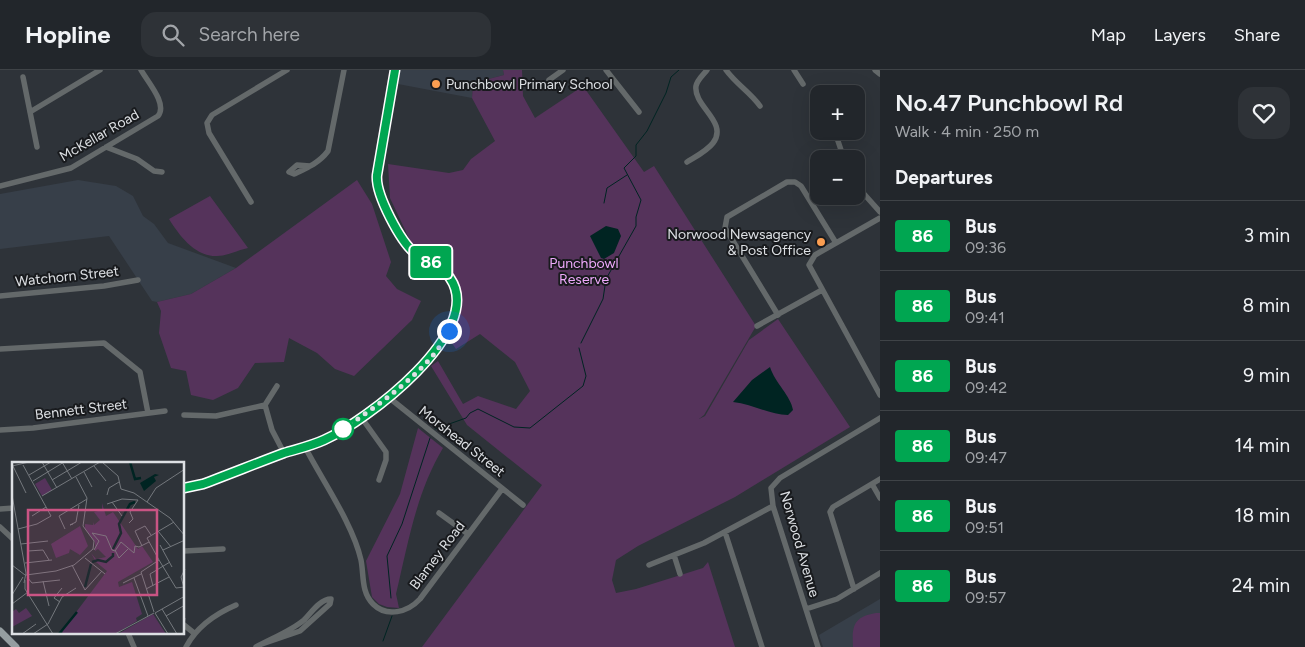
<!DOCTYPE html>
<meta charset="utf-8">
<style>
body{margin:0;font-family:Figtree,sans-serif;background:#2e3237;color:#f1f3f6;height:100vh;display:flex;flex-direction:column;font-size:19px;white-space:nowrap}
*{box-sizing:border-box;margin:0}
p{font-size:16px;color:#a2a5a9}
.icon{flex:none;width:28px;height:28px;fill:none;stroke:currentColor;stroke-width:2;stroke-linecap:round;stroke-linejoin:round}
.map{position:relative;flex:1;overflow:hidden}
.sheet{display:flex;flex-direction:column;background:#22262b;width:425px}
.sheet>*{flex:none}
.badge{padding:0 10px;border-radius:4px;font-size:18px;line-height:32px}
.tools{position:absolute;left:810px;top:15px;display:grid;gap:10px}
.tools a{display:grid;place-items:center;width:55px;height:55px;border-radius:10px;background:#22262b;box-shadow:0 5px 20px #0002,0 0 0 1px #3f4347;font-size:25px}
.you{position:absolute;width:25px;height:25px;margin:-12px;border:4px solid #fff;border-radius:50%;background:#1a73e8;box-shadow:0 0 0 8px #1a73e833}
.map>.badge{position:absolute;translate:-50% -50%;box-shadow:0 0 0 2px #fff}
h2{padding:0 15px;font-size:19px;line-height:45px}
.round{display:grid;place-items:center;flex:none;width:52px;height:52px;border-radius:15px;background:#2e3237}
.head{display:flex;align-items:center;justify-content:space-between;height:85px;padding:0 15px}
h1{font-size:24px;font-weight:600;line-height:38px}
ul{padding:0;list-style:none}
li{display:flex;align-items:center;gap:15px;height:70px;padding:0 15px;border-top:1px solid #3f4347}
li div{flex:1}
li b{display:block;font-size:19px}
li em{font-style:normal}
li .badge{min-width:55px;font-weight:700;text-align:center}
header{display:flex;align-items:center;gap:30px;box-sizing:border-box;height:70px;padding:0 25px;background:#22262b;border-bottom:1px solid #3f4347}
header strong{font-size:24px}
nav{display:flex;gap:28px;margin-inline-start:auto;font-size:18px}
.search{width:350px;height:45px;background:#2e3237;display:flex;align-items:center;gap:12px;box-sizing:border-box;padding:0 18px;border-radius:15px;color:#a2a5a9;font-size:19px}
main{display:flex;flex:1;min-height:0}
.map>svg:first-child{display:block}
</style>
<header>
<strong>Hopline</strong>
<div class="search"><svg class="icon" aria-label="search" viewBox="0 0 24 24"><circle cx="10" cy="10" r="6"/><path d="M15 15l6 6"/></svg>Search here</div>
<nav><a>Map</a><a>Layers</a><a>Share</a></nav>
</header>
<main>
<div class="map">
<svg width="880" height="577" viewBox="0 0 880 577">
<rect width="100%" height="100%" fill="#2e3339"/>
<path fill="#373f49" d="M400 0H503L504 5 473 13 472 28 398 14Z
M78 110 116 116 133 126 143 146 154 154 168 173 236 198 191 224 157 232 152 231 109 166 0 179V124Z
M880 529V577H823L819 565Z"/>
<path fill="#55335b" d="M503 0H522L523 26 535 48 583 16 644 102 654 96 756 256 704 345 699 349 705 346 749 270 778 249 850 357 735 427 638 476 616 490 612 510 616 523 636 519 703 498 708 492 735 577H422L542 415 467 355 431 296 438 291 463 334 478 326 516 339 530 321 515 292 480 264 456 279 449 269 455 255 461 230V218L443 194 415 181 390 128 388 94 449 103 463 100 471 89 495 71 472 28 473 13 504 5Z
M357 110 372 134 391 192 386 206 397 219 421 231 412 250 354 306 335 299 317 283 289 268 284 292 255 293 238 318 213 330 191 325 186 301 171 298 159 263 161 241 157 232 191 224 236 198Z
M210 126 248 178C238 180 227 186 217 186 195 187 179 165 169 149Z
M418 358 443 378C416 423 408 474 396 524L399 538 387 537 379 534 372 527 366 491 400 424Z
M876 543H880V577H853C852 556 853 547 876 543Z"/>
<path fill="#002422" d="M606 156 618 159 621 166 614 183 604 189 601 188 590 166Z
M770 297C775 313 791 326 793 340L788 345C770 345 752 334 733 332L752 310Z"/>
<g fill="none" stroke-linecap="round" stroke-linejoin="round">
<path stroke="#002422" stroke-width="1" d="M604 133 607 118 627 105
M581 273 603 229 606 209 636 156V147L641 130 624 98 636 86V75L647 61 666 23 671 7 679 0
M435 359 466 348 470 343 478 339 514 357 530 358 583 316 586 306 579 278
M391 528 387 486 402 454 430 368
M383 571 392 546"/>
<path stroke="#64696a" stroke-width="5.5" d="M606 0 639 42
M726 0C736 14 750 22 760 36
M794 0 803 14
M875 0 880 4
M23 7 37 77
M549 10 563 0
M30 42 100 0
M836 65 844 89
M106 77 137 89 154 101 162 102
M687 92C695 87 707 81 713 73 729 52 693 36 696 16 697 10 703 5 707 0
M310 96 297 95 289 102 294 104C307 98 319 93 328 81L344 0
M856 115 880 142
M0 116 71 98 158 46C168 34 147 11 141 0
M251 132 209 63 207 53 212 45 287 0
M880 148 815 185 809 195 880 325
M0 226 104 216 138 210
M778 245 725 158 727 147 787 112H795L801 116 836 173
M757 256 822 220
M0 279 104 273 140 302 148 343
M277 316 265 335 272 360 284 383
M387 326 523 435
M184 345 216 346 265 335
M361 347 386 382V390L379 410
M0 360 33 358 165 341
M305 377C322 410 353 454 361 490 364 505 361 522 373 534 387 548 408 542 420 529L502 419
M872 414 880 428
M184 418 203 414C230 404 257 393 284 383 299 378 314 375 327 368 367 348 487 261 450 208 442 195 427 193 416 184 401 173 375 123 377 105L395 0
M0 439 14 438
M439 443 468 464
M0 457 14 470
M725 462 762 577
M184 481 223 479
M674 485 680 504
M649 495 704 473 773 436
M854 519 830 442 833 437 880 409
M806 539 837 529 880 503
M184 555 194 563
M128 563 134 577
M186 577C197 556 215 544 236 535
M256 577C270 569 291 561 304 550 311 543 320 529 331 529L330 534 300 561 262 574
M818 577 773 436 771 418 780 408 880 348"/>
<path stroke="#959ea1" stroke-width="7" d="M0 561 16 577"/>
</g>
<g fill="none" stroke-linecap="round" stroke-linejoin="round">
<defs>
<path id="line" d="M184 418 203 414C230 404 257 393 284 383 297 379 311 376 324 370 365 352 487 261 450 208 442 195 427 193 416 184 401 173 375 124 377 105L395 0"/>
</defs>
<use href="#line" stroke="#fff" stroke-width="11"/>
<use href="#line" stroke="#00a651" stroke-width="8"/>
<path stroke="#dde0e4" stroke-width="5" stroke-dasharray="0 9" d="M343 359C376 337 433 297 449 261"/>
</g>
<g fill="#fb9e51" stroke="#181a1d" stroke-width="2">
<circle cx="436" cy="14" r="5"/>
<circle cx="821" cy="172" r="5"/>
</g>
<circle fill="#fff" stroke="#00a651" stroke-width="2.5" cx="343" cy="359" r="10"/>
<g text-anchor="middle" stroke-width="4" stroke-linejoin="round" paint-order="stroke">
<g font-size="14" fill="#dde0e4" stroke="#181a1d" text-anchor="start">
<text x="446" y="19">Punchbowl Primary School</text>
<text x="811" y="169" text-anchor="end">Norwood Newsagency<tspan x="811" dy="16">&amp; Post Office</tspan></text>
</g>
<g font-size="14" fill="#dde0e4" stroke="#181a1d">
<text transform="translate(99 65) rotate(-30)" y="5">McKellar Road</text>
<text transform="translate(67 206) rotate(-6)" y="5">Watchorn Street</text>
<text transform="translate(81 339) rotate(-7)" y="5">Bennett Street</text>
<text transform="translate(462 371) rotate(38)" y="5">Morshead Street</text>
<text transform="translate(800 474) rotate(74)" y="5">Norwood Avenue</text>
<text transform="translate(437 485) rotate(-53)" y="5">Blamey Road</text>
</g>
<g font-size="14" fill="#eea9fb" stroke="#181a1d">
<text x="584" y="198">Punchbowl<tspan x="584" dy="16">Reserve</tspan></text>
</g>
</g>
<g transform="translate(12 392)">
<rect width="172" height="172" fill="#2e3339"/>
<path d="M33 16 40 28 30 34 23 22ZM90 41 94 54 101 50 126 87 130 84 141 100 106 120 107 125 120 120 130 152 124 156 125 159 103 172H51L50 169 95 109 84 100 79 91 84 97 94 95 86 87 83 89V80L73 67V62L81 63V60L82 63 88 58 82 50 90 48ZM68 64 76 84 68 93 58 87 57 91 44 96 39 82ZM14 146 20 154 0 165V150L4 147 7 151ZM141 152 154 172H106Z" fill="#55335b"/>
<path d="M143 12 147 13 142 15 144 19 132 29 128 21Z" fill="#002422"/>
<path fill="none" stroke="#002422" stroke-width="2.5" d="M118 0 123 17 129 16M101 87 109 71 107 62 118 42 123 40M80 100 86 98 94 100 101 94V91M73 125 79 102M47 172 65 150"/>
<path fill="none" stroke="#74787d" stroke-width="1" d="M30 0 45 26M50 0 60 17M90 0 106 14 109 27 122 31 158 56 173 74M0 2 14 31M0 4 17 0M82 4 94 19M72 10 80 25M17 13 39 0M40 18 70 0M21 19 52 0M0 33 14 111 12 121M95 33 97 26 107 20M30 34 88 0M100 40 110 54M135 40 144 26 173 7M95 42 110 37 126 38M20 54 34 45M117 61 121 57 118 50 126 38M61 62 58 63 64 60 67 43M6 67 25 62 39 54 11 3M53 67 47 54 75 37M146 69 159 85M9 82 36 79M148 83 160 105M130 84 123 69 133 64 139 73M82 88 87 79 80 71 94 74 100 88 103 89M103 88 107 96 116 87M151 88 173 78M16 89 31 88 37 98M103 89 109 80 122 91 123 84 127 85 137 80M73 96 93 112M147 98 164 126 172 125M13 101 40 98M0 103 13 113M60 103 73 128 90 109M14 113 44 109 62 103 81 87 82 79 71 64 75 36 64 15M15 115 20 121 48 118M122 116 136 154M13 118V127L41 172M31 119 37 144M111 121 129 112M141 124 138 112 158 100M172 126 169 115 173 107M134 127 157 115M0 133 11 115M48 140 42 136 50 126M0 142 16 130M150 147 165 172M142 150 129 110 147 98 135 76 162 60M143 151 173 134M143 151 156 172M154 154 173 143M10 172 24 162M21 172 36 162 50 135 64 126M103 172 142 151M171 172 173 156"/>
<path fill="#ca5484" fill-opacity="0.15" stroke="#ca5484" stroke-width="2.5" d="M16 48H145V133H16Z"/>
<rect width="172" height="172" fill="none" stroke="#dde0e4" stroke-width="2.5"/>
</g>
</svg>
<div class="tools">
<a>+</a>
<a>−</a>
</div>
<div class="you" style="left:449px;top:261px"></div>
<b class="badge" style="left:431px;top:192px;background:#00a651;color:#fff">86</b>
</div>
<section class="sheet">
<div class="head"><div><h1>No.47 Punchbowl Rd</h1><p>Walk · 4 min · 250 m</p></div><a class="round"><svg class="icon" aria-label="heart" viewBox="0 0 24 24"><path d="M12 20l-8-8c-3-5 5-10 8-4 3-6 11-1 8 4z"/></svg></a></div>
<h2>Departures</h2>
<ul>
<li><span class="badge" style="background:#00a651;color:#fff">86</span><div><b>Bus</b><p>09:36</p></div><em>3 min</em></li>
<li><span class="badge" style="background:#00a651;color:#fff">86</span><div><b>Bus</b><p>09:41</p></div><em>8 min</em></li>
<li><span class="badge" style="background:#00a651;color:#fff">86</span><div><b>Bus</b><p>09:42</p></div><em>9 min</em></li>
<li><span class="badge" style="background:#00a651;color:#fff">86</span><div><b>Bus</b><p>09:47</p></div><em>14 min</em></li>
<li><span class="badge" style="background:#00a651;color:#fff">86</span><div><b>Bus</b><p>09:51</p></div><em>18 min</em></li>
<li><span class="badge" style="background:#00a651;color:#fff">86</span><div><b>Bus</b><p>09:57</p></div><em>24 min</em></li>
</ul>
</section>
</main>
